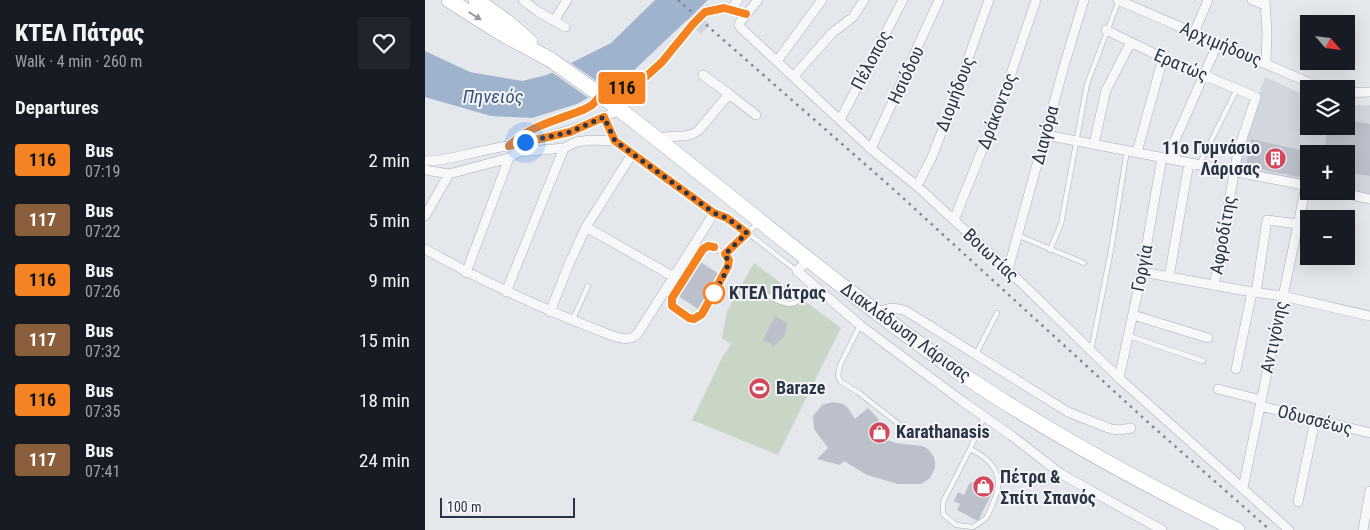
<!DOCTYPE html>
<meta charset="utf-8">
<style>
body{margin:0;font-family:"Roboto Condensed",sans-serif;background:#20242c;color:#f1f3f6;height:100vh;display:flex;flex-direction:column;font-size:19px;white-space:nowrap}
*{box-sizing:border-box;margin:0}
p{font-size:16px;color:#9ea1a6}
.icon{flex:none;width:28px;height:28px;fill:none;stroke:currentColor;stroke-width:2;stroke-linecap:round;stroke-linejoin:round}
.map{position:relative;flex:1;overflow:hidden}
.panel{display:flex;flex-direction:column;background:#171b24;width:425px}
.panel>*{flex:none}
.badge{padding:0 10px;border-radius:4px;font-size:18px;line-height:32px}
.needle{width:32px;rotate:118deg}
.tools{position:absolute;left:875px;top:15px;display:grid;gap:10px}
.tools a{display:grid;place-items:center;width:55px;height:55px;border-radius:0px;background:#171b24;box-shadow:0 5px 20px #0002;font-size:25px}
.scale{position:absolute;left:15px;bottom:12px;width:135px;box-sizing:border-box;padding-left:5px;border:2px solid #2b3445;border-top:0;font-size:14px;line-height:18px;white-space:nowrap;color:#2b3445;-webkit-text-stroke:4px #f4f6f9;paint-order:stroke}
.you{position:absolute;width:25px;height:25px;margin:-12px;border:4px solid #fff;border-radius:50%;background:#1a73e8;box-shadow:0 0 0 8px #1a73e833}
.map>.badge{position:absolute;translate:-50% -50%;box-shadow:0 0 0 2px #fff}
h2{padding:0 15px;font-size:19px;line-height:45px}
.round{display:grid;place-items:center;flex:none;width:52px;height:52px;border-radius:0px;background:#20242c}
.headline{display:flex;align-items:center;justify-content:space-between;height:85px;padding:0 15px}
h1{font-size:24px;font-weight:800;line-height:38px}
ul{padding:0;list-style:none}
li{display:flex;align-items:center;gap:15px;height:60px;padding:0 15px}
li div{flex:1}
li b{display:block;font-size:19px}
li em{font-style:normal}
li .badge{min-width:55px;font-weight:700;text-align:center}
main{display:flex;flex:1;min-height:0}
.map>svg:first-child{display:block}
</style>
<main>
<section class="panel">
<div class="headline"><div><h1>ΚΤΕΛ Πάτρας</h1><p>Walk · 4 min · 260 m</p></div><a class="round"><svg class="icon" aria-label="heart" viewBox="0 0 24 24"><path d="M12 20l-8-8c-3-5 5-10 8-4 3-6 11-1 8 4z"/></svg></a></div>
<h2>Departures</h2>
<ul>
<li><span class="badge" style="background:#f58220;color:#111">116</span><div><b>Bus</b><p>07:19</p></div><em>2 min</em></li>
<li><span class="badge" style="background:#8b5e3c;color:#fff">117</span><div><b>Bus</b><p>07:22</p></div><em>5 min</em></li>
<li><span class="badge" style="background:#f58220;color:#111">116</span><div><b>Bus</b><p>07:26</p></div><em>9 min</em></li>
<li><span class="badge" style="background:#8b5e3c;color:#fff">117</span><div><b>Bus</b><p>07:32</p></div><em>15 min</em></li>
<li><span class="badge" style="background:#f58220;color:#111">116</span><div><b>Bus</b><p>07:35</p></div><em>18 min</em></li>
<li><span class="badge" style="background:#8b5e3c;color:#fff">117</span><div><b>Bus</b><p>07:41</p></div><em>24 min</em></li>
</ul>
</section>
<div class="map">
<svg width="945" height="530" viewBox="0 0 945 530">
<rect width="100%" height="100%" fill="#e4e7ec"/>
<path fill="#d2d6de" d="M238 0H258L285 24 276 34Z
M840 77 884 97V126H921V106L945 105V197L921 191V154H884V183L811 167 817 143Z"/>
<path fill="#c9d6c5" d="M329 263 416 328 353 455 267 420 298 356 306 344 297 338 302 311Z"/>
<path fill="#9fb4cc" d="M230 0H283L205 74 152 104 107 118 66 116 0 97V51L45 72 97 81 122 75 186 43Z"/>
<path fill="#e4e7ec" d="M143 61 183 89 165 99 125 71Z"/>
<path fill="#bbc0ca" d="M921 120 945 124V176L921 172V154H899L903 126H921Z
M826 139 880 151 875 177 821 166Z
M274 261 294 274 273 309 250 294Z
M350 316 362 323 361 331 359 337 349 346 338 340Z
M407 402 418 404 423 408 430 419 443 408 454 420 444 431 453 437 471 443 497 446 503 449 509 457 510 463V468L505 478 496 484H473L442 475 419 461 415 465 392 459 403 448 389 429 388 416 397 405Z
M554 478 565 484 566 495 553 521 532 510 535 504 529 501 533 492 539 495 544 484Z"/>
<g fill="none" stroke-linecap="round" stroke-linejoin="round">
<defs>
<path id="lane" d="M774 165 812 89
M289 213 310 223 372 271
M592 235 659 263
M625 250 636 224 662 84 694 0
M300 254 304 260 303 267 277 314 269 319C261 318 252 313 247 307V298L278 249C287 244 292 249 300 254L333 223
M341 295C367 308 369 308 388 285
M147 321 163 286
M435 325 415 365 413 376 416 382 433 392 485 433
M704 336 778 361
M666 351 686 250 702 150
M551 354 572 313
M545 449C570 461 580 477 568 503 566 507 564 514 561 518 558 521 552 524 548 527L531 525 518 514V502L545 449 559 417"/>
<path id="street" d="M98 0 112 11 140 27
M333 0 315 22 314 25 316 28 446 149 492 186 583 270 694 378 864 530
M693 0 899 89
M827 0 840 5
M840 0 842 33 841 63
M306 9 313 0
M129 21 142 0
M681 30 738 58 831 97 813 151 789 286
M769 33 783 0
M352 61 397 0
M278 75 304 94
M369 76 407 33 428 17 439 0
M921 93 945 92
M415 120 478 0
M621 135 884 186
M232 139C246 133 261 140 273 131L304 94 331 115
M669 144 681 90 706 42
M84 146C104 125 134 120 160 109L167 105 183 88 205 87 215 83 237 62 268 24 280 11 299 8 321 14
M446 149 514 0
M712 152 738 58
M742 158 793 43
M0 161C19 161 38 155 57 151 100 142 139 135 179 117
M0 170 24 174 84 158 94 152 139 148 151 142 166 140 191 141
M492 186 507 157 522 118 564 0
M909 191 945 199
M0 216 24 174
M529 220 576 103 611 0
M161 227 249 277
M0 249C62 284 122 311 188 336 198 339 206 341 213 333L289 213 191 141 179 117 195 110
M384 259 372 271 435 325 537 401 587 436 636 474 737 530
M583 270 639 66 659 0
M717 272 827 292 858 296 945 316
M41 273 84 158
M744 277 764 163
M81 292 139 148
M831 293 842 220 873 224
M125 312 144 264 161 227 207 154
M453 313C464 307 469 307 481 311L643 412 686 429 695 430 706 428
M708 315 783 338
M811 369 827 292
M694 378 717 272 737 157
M793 389 836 400
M835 406 945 433
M818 488 881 186
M873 502 890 420
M938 530 945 491"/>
<path id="primary" d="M24 0 76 33 126 60
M51 0 82 22 105 42
M181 99C297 188 408 284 528 368 618 430 715 482 812 530"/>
</defs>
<use href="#lane" stroke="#a9aeb7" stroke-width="5.5"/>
<use href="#street" stroke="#a9aeb7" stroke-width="10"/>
<use href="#primary" stroke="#a3abb8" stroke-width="16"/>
<use href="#lane" stroke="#f7f8fa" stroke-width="4.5"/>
<use href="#street" stroke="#f7f8fa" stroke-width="9"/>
<use href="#primary" stroke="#fff" stroke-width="15"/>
<path stroke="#7d8696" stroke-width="2.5" stroke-dasharray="2.5 5" stroke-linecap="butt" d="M253 0 466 187 726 425 845 530"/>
<defs>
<path id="primary-bridge" d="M126 60 181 99"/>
</defs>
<use href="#primary-bridge" stroke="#a3abb8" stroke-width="16" stroke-linecap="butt"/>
<use href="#primary-bridge" stroke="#fff" stroke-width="15"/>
</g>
<defs><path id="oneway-solid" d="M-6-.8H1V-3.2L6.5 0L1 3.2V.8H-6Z" transform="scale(1.25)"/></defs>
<use fill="#959aa2" href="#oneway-solid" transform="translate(50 16) rotate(32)"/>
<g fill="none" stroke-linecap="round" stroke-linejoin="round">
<defs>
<path id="line" d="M289 247 283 246 278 249 247 298V306L264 318 269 319 277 314 303 266 304 260 300 254 322 233 302 218 289 213 190 141 179 117 145 132 84 146C105 125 134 120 160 109L167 105 183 88 205 87 215 82 237 62 268 24 280 12 299 8 321 14"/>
</defs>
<use href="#line" stroke="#fff" stroke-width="11"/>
<use href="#line" stroke="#f58220" stroke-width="8"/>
<path stroke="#2b3445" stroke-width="5" stroke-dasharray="0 9" d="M100 142 145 132 179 117 190 141 289 213 302 218 322 233 300 254C308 267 295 281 289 293"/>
</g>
<defs>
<symbol id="building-disc" viewBox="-11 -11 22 22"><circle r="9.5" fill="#d1495b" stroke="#f4f6f9"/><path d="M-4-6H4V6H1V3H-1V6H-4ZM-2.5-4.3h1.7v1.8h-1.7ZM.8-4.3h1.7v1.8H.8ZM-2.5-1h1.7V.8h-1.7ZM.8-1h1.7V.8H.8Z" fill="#fff"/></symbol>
<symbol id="stadium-disc" viewBox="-11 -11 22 22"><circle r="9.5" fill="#d1495b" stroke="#f4f6f9"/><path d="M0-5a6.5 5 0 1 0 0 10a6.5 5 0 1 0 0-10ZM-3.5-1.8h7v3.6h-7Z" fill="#fff"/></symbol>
<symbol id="shop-disc" viewBox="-11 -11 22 22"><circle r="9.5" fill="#d1495b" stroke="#f4f6f9"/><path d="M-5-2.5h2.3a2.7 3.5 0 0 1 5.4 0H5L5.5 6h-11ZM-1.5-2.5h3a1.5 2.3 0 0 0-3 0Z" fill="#fff"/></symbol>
</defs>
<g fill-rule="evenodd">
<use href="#building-disc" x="838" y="146" width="25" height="25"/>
<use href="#stadium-disc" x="322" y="376" width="25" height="25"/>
<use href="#shop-disc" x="442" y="420" width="25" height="25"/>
<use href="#shop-disc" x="546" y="474" width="25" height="25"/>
</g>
<circle fill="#fff" stroke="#f58220" stroke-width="2.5" cx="289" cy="293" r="10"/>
<g text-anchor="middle" stroke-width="4" stroke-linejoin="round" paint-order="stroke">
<g font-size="18" fill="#2b3445" stroke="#f4f6f9">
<text transform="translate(796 44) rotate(23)" y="6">Αρχιμήδους</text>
<text transform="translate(446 60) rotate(-62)" y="6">Πέλοπος</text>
<text transform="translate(756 65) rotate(23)" y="6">Ερατώς</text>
<text transform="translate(481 75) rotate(-65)" y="6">Ησιόδου</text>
<text transform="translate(530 94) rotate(-69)" y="6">Διομήδους</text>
<text transform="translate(572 111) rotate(-69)" y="6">Δράκοντος</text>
<text transform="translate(620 135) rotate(-75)" y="6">Διαγόρα</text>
<text transform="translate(798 235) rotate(-80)" y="6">Αφροδίτης</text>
<text transform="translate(566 255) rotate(43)" y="6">Βοιωτίας</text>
<text transform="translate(717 268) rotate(-79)" y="6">Γοργία</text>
<text transform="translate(481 332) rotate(36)" y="6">Διακλάδωση Λάρισας</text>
<text transform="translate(849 337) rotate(-78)" y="6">Αντιγόνης</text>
<text transform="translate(890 420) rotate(14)" y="6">Οδυσσέως</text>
</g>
<g font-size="18" font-weight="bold" fill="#2b3445" stroke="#f4f6f9" text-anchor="start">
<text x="835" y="154" text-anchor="end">11ο Γυμνάσιο<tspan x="835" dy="21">Λάρισας</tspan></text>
<text x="351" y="394">Baraze</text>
<text x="471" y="438">Karathanasis</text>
<text x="575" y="483">Πέτρα &amp;<tspan x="575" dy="21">Σπίτι Σπανός</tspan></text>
</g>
<g font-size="18" font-weight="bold" fill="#2b3445" stroke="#f4f6f9" text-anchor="start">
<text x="304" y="299">ΚΤΕΛ Πάτρας</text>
</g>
<g font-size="19" font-style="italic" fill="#34527a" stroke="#f4f6f9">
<text x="68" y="103">Πηνειός</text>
</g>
</g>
</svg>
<div class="tools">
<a><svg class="needle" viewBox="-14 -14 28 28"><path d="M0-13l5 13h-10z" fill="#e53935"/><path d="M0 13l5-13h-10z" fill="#9ea1a6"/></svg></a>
<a><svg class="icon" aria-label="layers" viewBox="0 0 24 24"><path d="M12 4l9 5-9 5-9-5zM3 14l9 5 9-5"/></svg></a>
<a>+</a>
<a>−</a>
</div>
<div class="scale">100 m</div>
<div class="you" style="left:100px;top:142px"></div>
<b class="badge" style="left:197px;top:88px;background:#f58220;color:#111">116</b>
</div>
</main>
